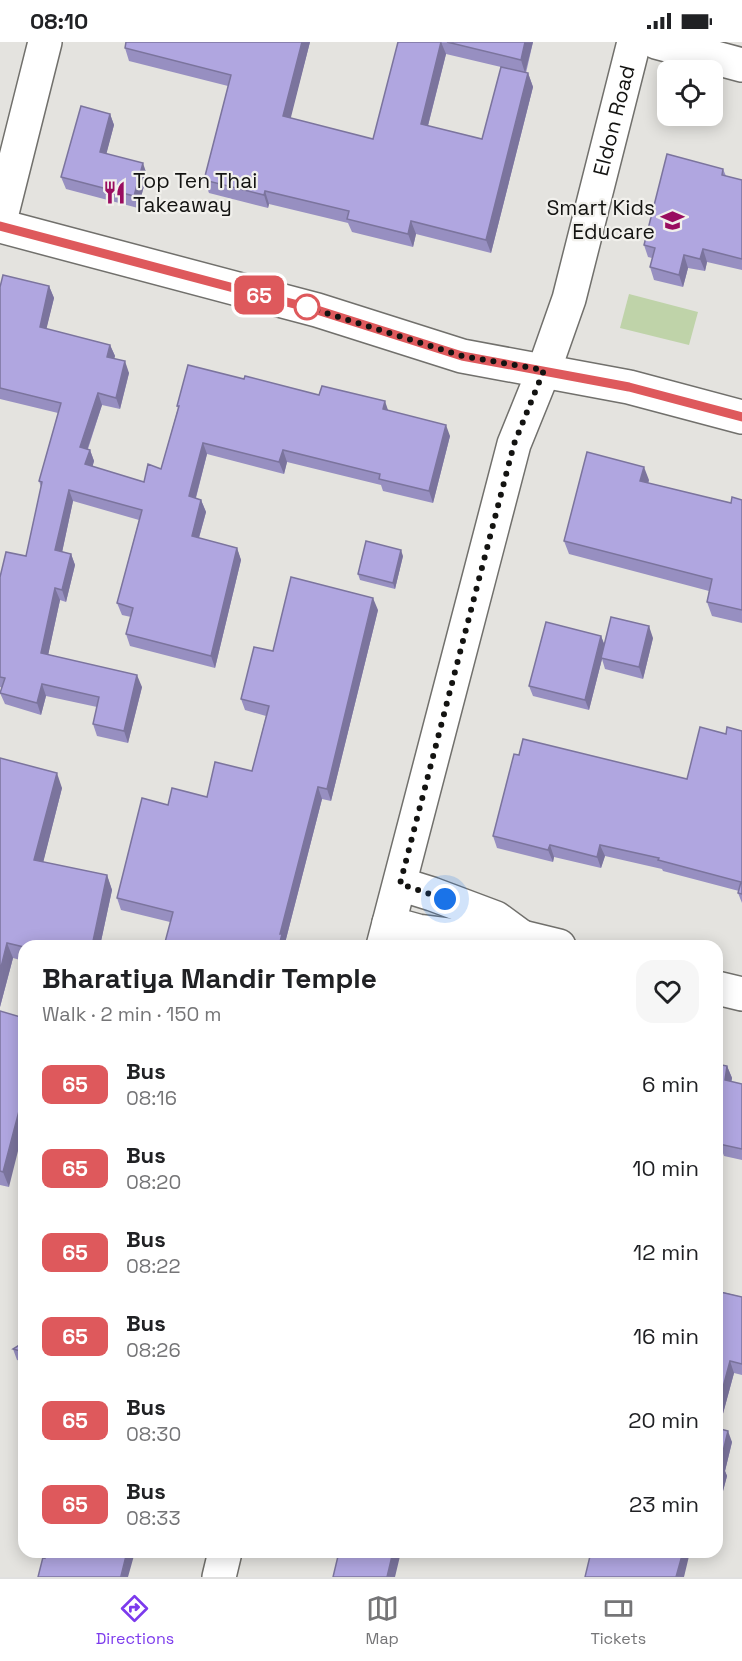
<!DOCTYPE html>
<meta charset="utf-8">
<style>
body{margin:0;font-family:"Space Grotesk",sans-serif;background:#f6f6f6;color:#202124;height:100vh;display:flex;flex-direction:column;font-size:22px;white-space:nowrap}
*{box-sizing:border-box;margin:0}
p{font-size:20px;color:#757577}
.icon{flex:none;width:33px;height:33px;fill:none;stroke:currentColor;stroke-width:2;stroke-linecap:round;stroke-linejoin:round}
.map{position:relative;flex:1;overflow:hidden}
.drawer{position:absolute;left:18px;top:898px;width:705px;height:618px;display:flex;flex-direction:column;background:#fff;border-radius:18px;box-shadow:0 3px 15px #0003}
.drawer>*{flex:none}
.badge{padding:0 12px;border-radius:9px;font-size:21px;line-height:39px}
.fabs{position:absolute;left:657px;top:18px;display:grid;gap:12px}
.fabs a{display:grid;place-items:center;width:66px;height:66px;border-radius:12px;background:#fff;box-shadow:0 3px 15px #0003;font-size:30px}
.you{position:absolute;width:30px;height:30px;margin:-15px;border:4px solid #fff;border-radius:50%;background:#1a73e8;box-shadow:0 0 0 9px #1a73e833}
.map>.badge{position:absolute;translate:-50% -50%;box-shadow:0 0 0 3px #fff}
.round{display:grid;place-items:center;flex:none;width:63px;height:63px;border-radius:18px;background:#f6f6f6}
.overview{display:flex;align-items:center;justify-content:space-between;height:102px;padding:0 24px}
h1{font-size:28px;font-weight:700;line-height:45px}
ul{padding:0;list-style:none}
li{display:flex;align-items:center;gap:18px;height:84px;padding:0 24px}
li div{flex:1}
li b{display:block;font-size:22px}
li em{font-style:normal}
li .badge{min-width:66px;font-weight:700;text-align:center}
.status{display:flex;justify-content:space-between;align-items:center;height:42px;padding:0 30px;background:#fff;direction:ltr}
.status svg{height:16px;fill:currentColor}
.tabs{display:flex;justify-content:space-around;align-items:center;height:84px;border-top:2px solid #e0e0e0;background:#fff;font-size:16px;color:#757577}
.tabs a{display:grid;justify-items:center;gap:3px}
.tabs .active{color:#7c3aed}
.map>svg:first-child{display:block}
</style>
<div class="status"><b>08:10</b><svg viewBox="0 0 49 12"><path d="M0 12V9h3v3zM5 12V6h3v6zM10 12V3h3v9zM15 12V0h3v12zM26 1h20v11H26zM47 4h2v5h-2z"/></svg></div>
<div class="map">
<svg width="742" height="1535" viewBox="0 0 742 1535">
<rect width="100%" height="100%" fill="#e4e3df"/>
<path fill="#bfd3a9" d="M629 252 698 270 689 303 620 286Z"/>
<g fill="none" stroke-linecap="round" stroke-linejoin="round">
<defs>
<g id="street">
<path d="M656 0 742 23"/>
<path d="M0 179 45 0"/>
<path d="M400 842 432 852 496 876 522 895"/>
<path d="M389 881 418 889 489 898 522 895 559 904"/>
<path id="s1" d="M383 904 514 402 544 328 569 257 634 0"/>
<path d="M717 946 742 952"/>
<path d="M219 1535 225 1510"/>
</g>
<path id="primary" d="M0 184 317 268 462 314 629 345 742 375"/>
</defs>
<use href="#street" stroke="#71706c" stroke-width="36"/>
<use href="#primary" stroke="#71706c" stroke-width="36"/>
<use href="#street" stroke="#fff" stroke-width="33"/>
<use href="#primary" stroke="#fff" stroke-width="33"/>
</g>
<path fill="#978fc1" fill-rule="evenodd" d="M126 0H310L290 76 373 97 398 0H533L526 31H528L533 45 491 211 416 192 413 205 352 190 348 181 269 162 268 166 209 151 204 138 228 44 129 19 125 6ZM446 12 501 25 482 97 428 84Z
M110 72 114 83 106 112 147 133 138 166 66 147 61 135Z
M723 127 726 134 742 138V228L707 220 705 229 688 226 683 245 654 238 650 225 652 216 648 215 644 203Z
M49 244 54 256 46 287 110 303 115 314 114 316 129 331 120 367 102 363 88 407 90 408 94 419 92 425 144 440 161 427 178 366 177 364 244 337 388 368 450 394 433 461 383 449 381 443 287 420 284 432 207 412 196 456 201 458 206 470 199 496 237 506 241 518 215 626 130 604 126 592 131 575 122 573 117 561 139 478 73 459 62 510 71 512 75 523 66 560 60 558 48 613 142 645 128 701 97 694 93 682 97 665 46 654 41 673 5 662 0 651 2 646 0 645V535L26 514 41 445 39 439 58 371 0 357V245Z
M649 438 648 441 731 461 742 458V581L712 574 707 560 709 549 569 512 564 499Z
M403 514 395 547 360 538 358 532Z
M378 568 331 759 322 757 285 901 170 880 121 868 117 856 207 755 252 729 266 674 245 668 241 657 273 609Z
M601 594 604 602 653 596 643 637 605 627 602 617 589 668 533 654 529 644Z
M742 689V861L738 851 739 849 663 829 662 827 605 814 601 826 554 815 553 820 497 806 493 794 687 737 726 692Z
M0 716 62 746 43 820 107 833 112 848 100 904H24V919L13 916 0 965Z
M0 969 9 1145 0 1143Z
M717 1022 727 1024 732 1036 731 1040 742 1042V1118L724 1114 721 1106 717 1105Z
M717 1244 721 1245 723 1250 742 1255V1333L734 1331 719 1386 732 1400 725 1429 727 1434 719 1464H717Z
M24 1300V1320L17 1318 13 1307Z"/>
<path fill="#7b749d" d="M302 0H310L288 87 283 74Z
M441 0 446 12 425 95 421 82Z
M525 0H533L525 31 521 18Z
M528 31 533 45 491 211 486 198Z
M110 72 114 83 104 121 100 110Z
M143 121 147 133 138 166 134 154Z
M265 149 269 162 268 166 264 153Z
M411 179 416 192 413 205 408 192Z
M703 207 707 220 705 229 700 217Z
M684 213 688 226 683 245 679 233Z
M49 244 54 256 44 297 40 285Z
M110 303 115 314 112 326 107 315Z
M125 319 129 331 120 367 116 356Z
M98 351 102 363 84 417 80 405Z
M385 359 389 371 383 367Z
M446 383 450 394 433 461 429 449Z
M203 401 207 412 193 466 189 454Z
M90 408 94 419 90 434 85 422Z
M283 408 287 420 284 432 279 420Z
M644 425 649 438 645 452 640 439Z
M69 448 73 459 60 520 55 508Z
M201 458 206 470 196 506 192 494Z
M237 506 241 518 215 626 211 614Z
M401 508 403 514 395 547 393 541Z
M71 512 75 523 66 560 62 548Z
M55 546 60 558 46 623 41 611Z
M373 556 378 568 331 759 327 747Z
M649 584 653 596 643 637 639 625Z
M601 594 605 604 601 616 602 617 589 668 585 658Z
M137 633 142 645 128 701 124 689Z
M42 642 46 654 41 673 37 661Z
M57 731 62 746 40 833 34 818Z
M318 745 322 757 285 901 286 904H279L280 892Z
M550 803 554 815 553 820 548 808Z
M600 803 605 814 601 826 597 815Z
M107 833 112 848 100 904H92Z
M7 901 13 916 0 965V929Z
M727 1024 732 1036 729 1051 725 1038Z
M24 1050V1085L9 1145 3 1130Z
M730 1319 734 1331 717 1394V1368Z
M728 1389 732 1400 725 1429 727 1434 719 1464 717 1459V1446L720 1422Z
M127 1510H135L128 1535H121Z
M393 1510H401L395 1535H387Z
M683 1510H690L684 1535H676Z"/>
<path fill="#b0a6e0" stroke="#7b749d" stroke-width="1.5" d="M126 0H302L283 74 373 97 398 0H441L421 82 482 97 501 25 528 31 486 198 411 179 408 192 347 177 349 169 265 149 264 153 204 138 231 33 125 6Z
M447 0H525L521 18Z
M81 64 110 72 100 110 143 121 134 154 61 135Z
M667 112 723 127 722 133 742 138V217L703 207 700 217 684 213 679 233 650 225 655 206 644 203Z
M3 233 49 244 40 285 110 303 107 315 125 319 116 356 98 351 80 405 90 408 85 422 144 440 148 422 161 427 179 364H177L188 323 244 337 245 334 319 353 322 344 385 359 383 367 446 383 429 449 379 437 380 432 283 408 279 420 203 401 189 454 201 458 192 494 237 506 211 614 126 592 133 566 117 561 142 468 69 448 55 508 71 512 62 548 55 546 41 611 137 633 124 689 93 682 99 655 42 642 37 661 0 651 5 636 0 635V535L6 510 26 514 42 440 39 439 61 361 0 346V245Z
M587 410 644 425 640 439 731 461 732 455 742 458V568L707 560 712 537 564 499Z
M366 499 401 508 393 541 358 532Z
M291 535 373 556 327 747 318 745 280 892H282L279 904H164L173 870 117 856 142 756 168 763 172 746 207 755 215 720 252 729 269 664 241 657 254 605 273 609Z
M611 575 649 584 639 625 601 616Z
M546 580 601 594 585 658 529 644Z
M700 685 726 692 727 685 742 689V852L738 851 741 840 658 818 659 816 600 803 597 815 550 803 548 808 493 794 514 712 519 713 523 697 687 737Z
M0 716 57 731 34 818 107 833 92 904H58L36 900 35 904H24V905L7 901 0 929Z
M0 969 24 976V1050L3 1130 0 1129Z
M717 1022 727 1024 725 1038 742 1042V1107L719 1102 721 1094 717 1093Z
M717 1244 721 1245 720 1250 742 1255V1322L730 1319 717 1368Z
M24 1300V1310L13 1307Z
M717 1386 728 1389 720 1422 723 1423 717 1446Z
M46 1510H127L121 1534 123 1535H38L43 1515 45 1516Z
M339 1510H393L387 1535H333Z
M591 1510H683L676 1535H585Z"/>
<g fill="none" stroke-linecap="round" stroke-linejoin="round">
<defs>
<path id="line" d="M0 184 317 268 462 314 629 345 742 375"/>
</defs>
<use href="#line" stroke="#fff" stroke-width="14"/>
<use href="#line" stroke="#de595c" stroke-width="9"/>
<path stroke="#131311" stroke-width="6" stroke-dasharray="0 10.8" d="M307 265 462 314 544 328 514 402 400 842 445 857"/>
</g>
<defs>
<symbol id="restaurant-bare" viewBox="-9 -9 18 18"><path d="M-5-6h1v4h1v-4h1v4h1v-4h1v5L-1.5 .5V6h-2V.5L-5-1ZM5-6V6H3V1.5H1.5Q1.5-4 5-6Z" fill="#990d60" stroke="#f1f0ec" stroke-width="2.5" paint-order="stroke"/></symbol>
<symbol id="school-bare" viewBox="-9 -9 18 18"><path d="M0-5L7-2L0 1L-7-2ZM-4 1L0 2.5L4 1V4Q0 6-4 4Z" fill="#990d60" stroke="#f1f0ec" stroke-width="2.5" paint-order="stroke"/></symbol>
</defs>
<g fill-rule="evenodd">
<use href="#restaurant-bare" x="98" y="134" width="33" height="33"/>
<use href="#school-bare" x="656" y="162" width="33" height="33"/>
</g>
<circle fill="#fff" stroke="#de595c" stroke-width="3" cx="307" cy="265" r="12"/>
<g text-anchor="middle" stroke-width="4.5" stroke-linejoin="round" paint-order="stroke">
<g font-size="21" fill="#131311" stroke="#f1f0ec">
<text dy="7" stroke="none"><textPath href="#s1" startOffset="858">Eldon Road</textPath></text>
</g>
<g font-size="21" fill="#131311" stroke="#f1f0ec" text-anchor="start">
<text x="133" y="146">Top Ten Thai<tspan x="133" dy="24">Takeaway</tspan></text>
<text x="655" y="173" text-anchor="end">Smart Kids<tspan x="655" dy="24">Educare</tspan></text>
</g>
</g>
</svg>
<div class="fabs">
<a><svg class="icon" aria-label="locate" viewBox="0 0 24 24"><circle cx="12" cy="12" r="6"/><path d="M12 2v4M12 18v4M2 12h4M18 12h4"/></svg></a>
</div>
<div class="you" style="left:445px;top:857px"></div>
<b class="badge" style="left:259px;top:253px;background:#de595c;color:#fff">65</b>
<section class="drawer">
<div class="overview"><div><h1>Bharatiya Mandir Temple</h1><p>Walk · 2 min · 150 m</p></div><a class="round"><svg class="icon" aria-label="heart" viewBox="0 0 24 24"><path d="M12 20l-8-8c-3-5 5-10 8-4 3-6 11-1 8 4z"/></svg></a></div>
<ul>
<li><span class="badge" style="background:#de595c;color:#fff">65</span><div><b>Bus</b><p>08:16</p></div><em>6 min</em></li>
<li><span class="badge" style="background:#de595c;color:#fff">65</span><div><b>Bus</b><p>08:20</p></div><em>10 min</em></li>
<li><span class="badge" style="background:#de595c;color:#fff">65</span><div><b>Bus</b><p>08:22</p></div><em>12 min</em></li>
<li><span class="badge" style="background:#de595c;color:#fff">65</span><div><b>Bus</b><p>08:26</p></div><em>16 min</em></li>
<li><span class="badge" style="background:#de595c;color:#fff">65</span><div><b>Bus</b><p>08:30</p></div><em>20 min</em></li>
<li><span class="badge" style="background:#de595c;color:#fff">65</span><div><b>Bus</b><p>08:33</p></div><em>23 min</em></li>
</ul>
</section>
</div>
<nav class="tabs">
<a class="active"><svg class="icon" aria-label="directions" viewBox="0 0 24 24"><path d="M12 3l9 9-9 9-9-9zM9 14v-3h6M13 9l2 2-2 2"/></svg>Directions</a>
<a><svg class="icon" aria-label="map" viewBox="0 0 24 24"><path d="M3 6l6-2 6 2 6-2v14l-6 2-6-2-6 2zM9 4v14M15 6v14"/></svg>Map</a>
<a><svg class="icon" aria-label="tickets" viewBox="0 0 24 24"><path d="M3 7h18v10H3zM15 7v10"/></svg>Tickets</a>
</nav>
